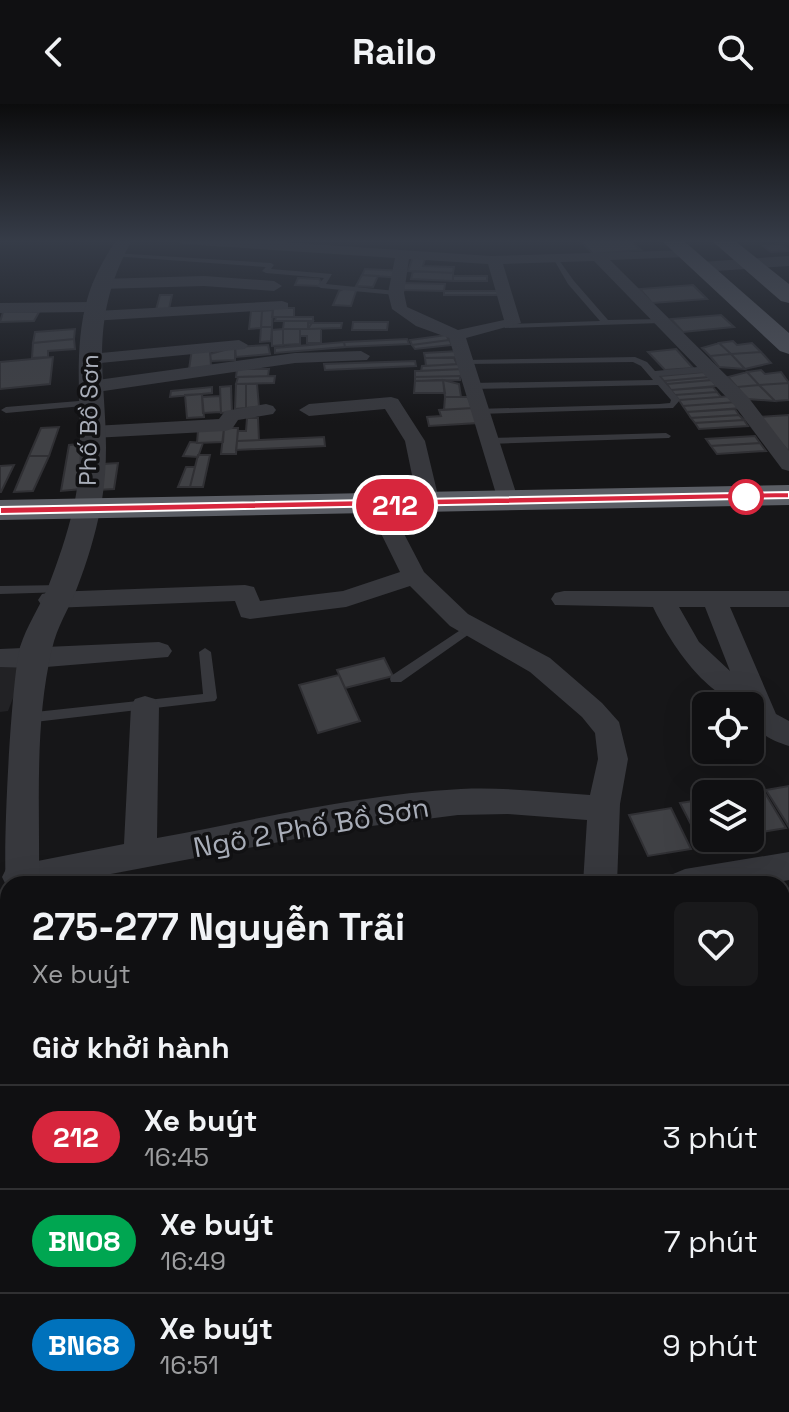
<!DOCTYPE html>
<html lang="vi">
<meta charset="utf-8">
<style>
body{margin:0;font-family:"Space Grotesk",sans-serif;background:#19191b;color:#f1f3f6;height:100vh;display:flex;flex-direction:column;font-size:30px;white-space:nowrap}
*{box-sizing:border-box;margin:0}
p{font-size:26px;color:#9c9d9f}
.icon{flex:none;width:44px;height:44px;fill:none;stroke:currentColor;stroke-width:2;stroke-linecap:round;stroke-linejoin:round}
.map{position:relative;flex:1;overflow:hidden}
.panel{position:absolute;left:0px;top:772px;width:790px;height:536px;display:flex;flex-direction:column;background:#101012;border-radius:24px 24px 0 0;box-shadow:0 8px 32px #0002,0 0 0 2px #303032}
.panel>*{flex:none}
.badge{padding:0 16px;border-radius:26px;font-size:28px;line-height:52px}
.tools{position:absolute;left:692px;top:588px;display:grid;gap:16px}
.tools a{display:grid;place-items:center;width:72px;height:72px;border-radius:12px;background:#101012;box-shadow:0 8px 32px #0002,0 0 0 2px #303032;font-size:40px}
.map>.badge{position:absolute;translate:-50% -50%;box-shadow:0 0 0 4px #fff}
h2{padding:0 32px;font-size:30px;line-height:72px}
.round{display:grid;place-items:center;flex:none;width:84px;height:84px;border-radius:12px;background:#19191b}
.overview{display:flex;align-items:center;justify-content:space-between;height:136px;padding:0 32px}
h1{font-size:38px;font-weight:700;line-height:60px}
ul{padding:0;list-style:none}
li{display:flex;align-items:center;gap:24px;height:104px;padding:0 32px;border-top:2px solid #303032}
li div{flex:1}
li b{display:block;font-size:30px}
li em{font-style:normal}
li .badge{min-width:88px;font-weight:700;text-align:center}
header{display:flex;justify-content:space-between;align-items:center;height:104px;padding:0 32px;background:#101012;font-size:36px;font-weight:700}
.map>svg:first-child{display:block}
</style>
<header><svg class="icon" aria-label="back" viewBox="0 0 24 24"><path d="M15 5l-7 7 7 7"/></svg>Railo<svg class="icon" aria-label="search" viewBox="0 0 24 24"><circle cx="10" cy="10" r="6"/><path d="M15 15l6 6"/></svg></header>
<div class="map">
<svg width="789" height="1308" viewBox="0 0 789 1308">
<rect width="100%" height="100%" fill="#161618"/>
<path fill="#222225" d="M0 560 26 561 8 607 0 608Z"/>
<path fill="#404145" stroke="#303034" stroke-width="2" d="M580 136H630L641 146 593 150Z
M783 140 789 147 771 148 763 142Z
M413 153 425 155 423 162 454 163 453 169 408 167Z
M365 165 405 167 402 174 362 171Z
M413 167 453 169V177L411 175Z
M362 171 378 172 373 183 356 182Z
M453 172H487V177H453Z
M298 174 319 175 321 178 319 182 295 181Z
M403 179 445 180 444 187 402 186Z
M693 181 707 195 652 199 640 185Z
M345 184H357L351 202 333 201 339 187Z
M444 187H499L500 191H444Z
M160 191H172L169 205 156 206Z
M273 204H294V213H272Z
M273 206 272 223H261L262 207Z
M251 207H262L261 224 249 225Z
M3 208H39L34 217 0 218Z
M721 211 734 223 683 228 671 215Z
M276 213H313V217H275Z
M284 217H313L308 225H283Z
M353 218H388L387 226H352Z
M308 219H342L341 224 308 225Z
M261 223H272L271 237 260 238Z
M75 225 74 235 33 239 35 228Z
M283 225H300V240L283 241Z
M283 225V241L272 242V226Z
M300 225H321V239H307V232H300Z
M446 231 449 236 412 241 410 236Z
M74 235 75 245 48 247V253L32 254 33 239Z
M407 235 409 240 345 243 344 238Z
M449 236 452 241 415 245 412 241Z
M733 237 737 241 752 239 761 248 731 250 719 239Z
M344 238 345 243 275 249V244Z
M719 239 731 250 710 252 702 244Z
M268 241 270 250 236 253 235 243Z
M235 243V256L211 257 210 250Z
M210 244 211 263 189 265 192 245Z
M676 245 693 264 665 266 648 248Z
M459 247 461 253 425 254 424 249Z
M761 248 771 259 745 265 731 250Z
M731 250 745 265 719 263 710 252Z
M53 253 50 280 0 285V258Z
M425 254H454L457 260 426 262Z
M415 257 416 262 325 266 324 260Z
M462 260 463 265 421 267 422 262Z
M237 265H269L268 272 236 273Z
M463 265 464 272 415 273V267Z
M761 266 765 270 781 268 789 279 759 281 747 268Z
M704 268 709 273 664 277 660 272Z
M747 268 759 281 737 283 728 273Z
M275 272 274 279 236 280 238 273Z
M460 272V276L415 277V273Z
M709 273 712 276 667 280 664 277Z
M443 276 459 280 461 293H445Z
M443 276 445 289H414L415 277Z
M712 276 717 282 671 286 667 280Z
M789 279V296L775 297 759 281Z
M236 280H246V304L235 305Z
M246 280H257L259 303 246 304Z
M759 281 775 297 747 295 737 283Z
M231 282 232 308 221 309 220 283Z
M212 283V289L170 293 171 287Z
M713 283 717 288 675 291 671 286Z
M717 288 721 293 679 296 675 291Z
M202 290 204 313 187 314 185 291Z
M220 292 221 308 203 309 202 293Z
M732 292 737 298 683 302 679 296Z
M445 293H468L472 304 444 306Z
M737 298 742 304 687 308 683 302Z
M472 304 478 319 429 322 427 313 441 312 439 306Z
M735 305 739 311 691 314 687 308Z
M739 311 744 316 695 319 691 314Z
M789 311V348L758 313Z
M247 314H258L259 336 237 337 238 327H246Z
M744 316 748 322 699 325 695 319Z
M59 323 49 352H29L41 324Z
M224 324 223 338 197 339 198 326Z
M224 324H238L236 350H221Z
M755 332 760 339 711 342 706 335Z
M324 333 325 342 236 346 237 337Z
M190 338 203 339 198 353 183 352Z
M89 339 82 385 61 387 69 341Z
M760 339 766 347 717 350 711 342Z
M198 351H210L203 383H190Z
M29 352H49L33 387 14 388Z
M118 359 114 385 97 386 102 360Z
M14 361 1 388H0V362Z
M186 363H195L190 383H178Z
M384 554 393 572 345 584 337 566Z
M339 571 360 617 318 629 299 581Z
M789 682V723L766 686Z
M762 684 786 724 750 730V690H727Z
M706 695V734H736L701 740 680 699Z
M671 704 691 745 648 752 629 711Z
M789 790V829L782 816V791Z
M782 816 789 829V852L782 853Z
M782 870 789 883V925L782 927Z
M789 992V1022L782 1008V994Z
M782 1009 789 1024V1081L782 1082Z
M782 1089 789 1100 787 1189 782 1177Z
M731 1300H747L750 1308H703Z"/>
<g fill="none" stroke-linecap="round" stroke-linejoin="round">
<path fill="#37383d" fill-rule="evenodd" d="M114 149 271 159 274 161 271 165 332 170 326 180 396 187 400 189 396 191 321 184 317 182 324 174 266 169 262 167 266 163 112 152Z
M556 152 574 177 608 216 661 215 665 217 661 219 505 224 504 222 508 220 600 217 568 180 553 154Z
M635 253 647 258 655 267 709 262 713 265 709 268 659 272 680 296 673 304 479 310 476 309V305L659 300 670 299 671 296 658 281 471 285 467 282 471 279 653 276 641 262 633 258 465 260 461 258 465 256Z
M91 296 95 299 94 301 6 309 1 306 6 303Z
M666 329 671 332 669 334 489 340 484 337 489 334Z
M62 481 66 482V488L0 490V482Z
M471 519 475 520 477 523 475 526 401 578H391L390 575 391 572Z
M205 544 211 548 217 594 215 597 26 619 19 614 26 609 203 590 199 548Z"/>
<path fill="#37383d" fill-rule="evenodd" d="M176 136H249L491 152 691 146V152L686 153 610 156 748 293 789 347V367L782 365 734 301 594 157 503 160 521 219 466 234 519 398 516 403H500L449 234 416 222 392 205 388 189 395 154 183 140ZM409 155 488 160 504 216 458 226 407 203 404 189Z
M204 172 274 177 282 182 274 187 204 182 100 185 92 180 100 175Z
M282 197 288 199V205L91 217 83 212 88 208 0 209V199L92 198 100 203 96 207Z
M239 236 248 241 245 245 90 260 81 255 90 250Z
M361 247 370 252 367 256 295 259 90 289 81 283 90 277 295 249Z
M391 293 398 295 425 337 440 400 437 405H421L418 400 405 337 385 305 309 312 299 306 309 300Z
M266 300 273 302 276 306 273 310 238 316 232 325 225 327 93 334 83 328 93 322 219 315 225 307Z
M378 394 389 401 424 468 468 510 550 554 602 599 619 618 628 655 620 700 617 780H583L587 716 508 710 458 711 348 725 58 780H8L7 783 2 773 7 763 124 740 131 602 135 595 145 592 155 595 159 602 157 734C257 716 359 690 461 685 504 683 547 688 590 691L598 655 595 629 582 613 530 568 450 522 410 482 346 503 250 515 241 513 235 497 51 504 42 502 38 496 42 490 51 488 245 481 254 483 260 497 343 487 400 468 367 401Z
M564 487H789V503H730L776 610 789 617V642C767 635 750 626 750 602 706 595 671 540 653 503L555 501 551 495 555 489ZM679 503H705L730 567 699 538Z
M159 538 168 541 172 547 168 553 34 564 0 563V545Z
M789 748V776L767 780H668L673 770 685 765Z
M0 913H8V951H0Z
M789 933V973L782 975V935Z
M0 1007H8V1049H0Z
M789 1193V1241L782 1243V1195Z
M563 1300H613L614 1308H564Z"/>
<path fill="#37383d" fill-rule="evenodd" d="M116 136H132C77 235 118 297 102 396 97 425 88 456 77 484 69 505 57 522 52 545 34 621 40 702 39 780H8V794C0 777 11 576 20 543 27 521 39 504 48 483 59 455 69 425 75 396 88 330 69 261 87 196 93 174 104 155 116 136Z
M789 152V162L701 168 692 163 701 158Z
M8 1046V1255L0 1259V1050Z"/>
<path fill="#53555c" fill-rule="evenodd" d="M661 136H683L789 229V250L780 247Z
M711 136H734L789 180V199L781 197Z"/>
<path fill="#5b5e65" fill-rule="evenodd" d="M789 381V401L0 416V396Z"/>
</g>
<linearGradient id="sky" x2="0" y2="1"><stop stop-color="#0c0c0d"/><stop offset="0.43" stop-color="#363c48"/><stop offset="1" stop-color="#363c48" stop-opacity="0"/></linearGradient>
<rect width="789" height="319" fill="url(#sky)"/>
<path fill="#d7263d" stroke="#fff" stroke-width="2" d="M789 388V394L0 410V403Z"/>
<circle fill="#fff" stroke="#d7263d" stroke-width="4" cx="746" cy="393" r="16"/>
<g text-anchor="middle" stroke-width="7" stroke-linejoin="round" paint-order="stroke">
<g font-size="24" fill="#a8adb8" stroke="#111113">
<text transform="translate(89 316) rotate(-89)" y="8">Phố Bồ Sơn</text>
</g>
<g font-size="28" fill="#a8adb8" stroke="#111113">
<text transform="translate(311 723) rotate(-10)" y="10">Ngõ 2 Phố Bồ Sơn</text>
</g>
</g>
</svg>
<div class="tools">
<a><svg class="icon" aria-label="locate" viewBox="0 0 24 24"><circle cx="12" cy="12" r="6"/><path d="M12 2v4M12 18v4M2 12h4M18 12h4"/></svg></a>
<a><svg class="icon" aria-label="layers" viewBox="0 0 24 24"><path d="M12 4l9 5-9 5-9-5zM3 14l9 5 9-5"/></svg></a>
</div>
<b class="badge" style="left:395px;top:401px;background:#d7263d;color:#fff">212</b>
<section class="panel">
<div class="overview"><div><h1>275-277 Nguyễn Trãi</h1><p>Xe buýt</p></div><a class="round"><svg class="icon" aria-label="heart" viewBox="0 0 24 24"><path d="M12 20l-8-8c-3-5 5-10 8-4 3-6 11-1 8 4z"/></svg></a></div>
<h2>Giờ khởi hành</h2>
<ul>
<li><span class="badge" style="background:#d7263d;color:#fff">212</span><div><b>Xe buýt</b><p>16:45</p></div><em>3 phút</em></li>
<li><span class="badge" style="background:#00a651;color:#fff">BN08</span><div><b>Xe buýt</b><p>16:49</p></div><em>7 phút</em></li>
<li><span class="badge" style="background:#0072bc;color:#fff">BN68</span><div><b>Xe buýt</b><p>16:51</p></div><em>9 phút</em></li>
</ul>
</section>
</div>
